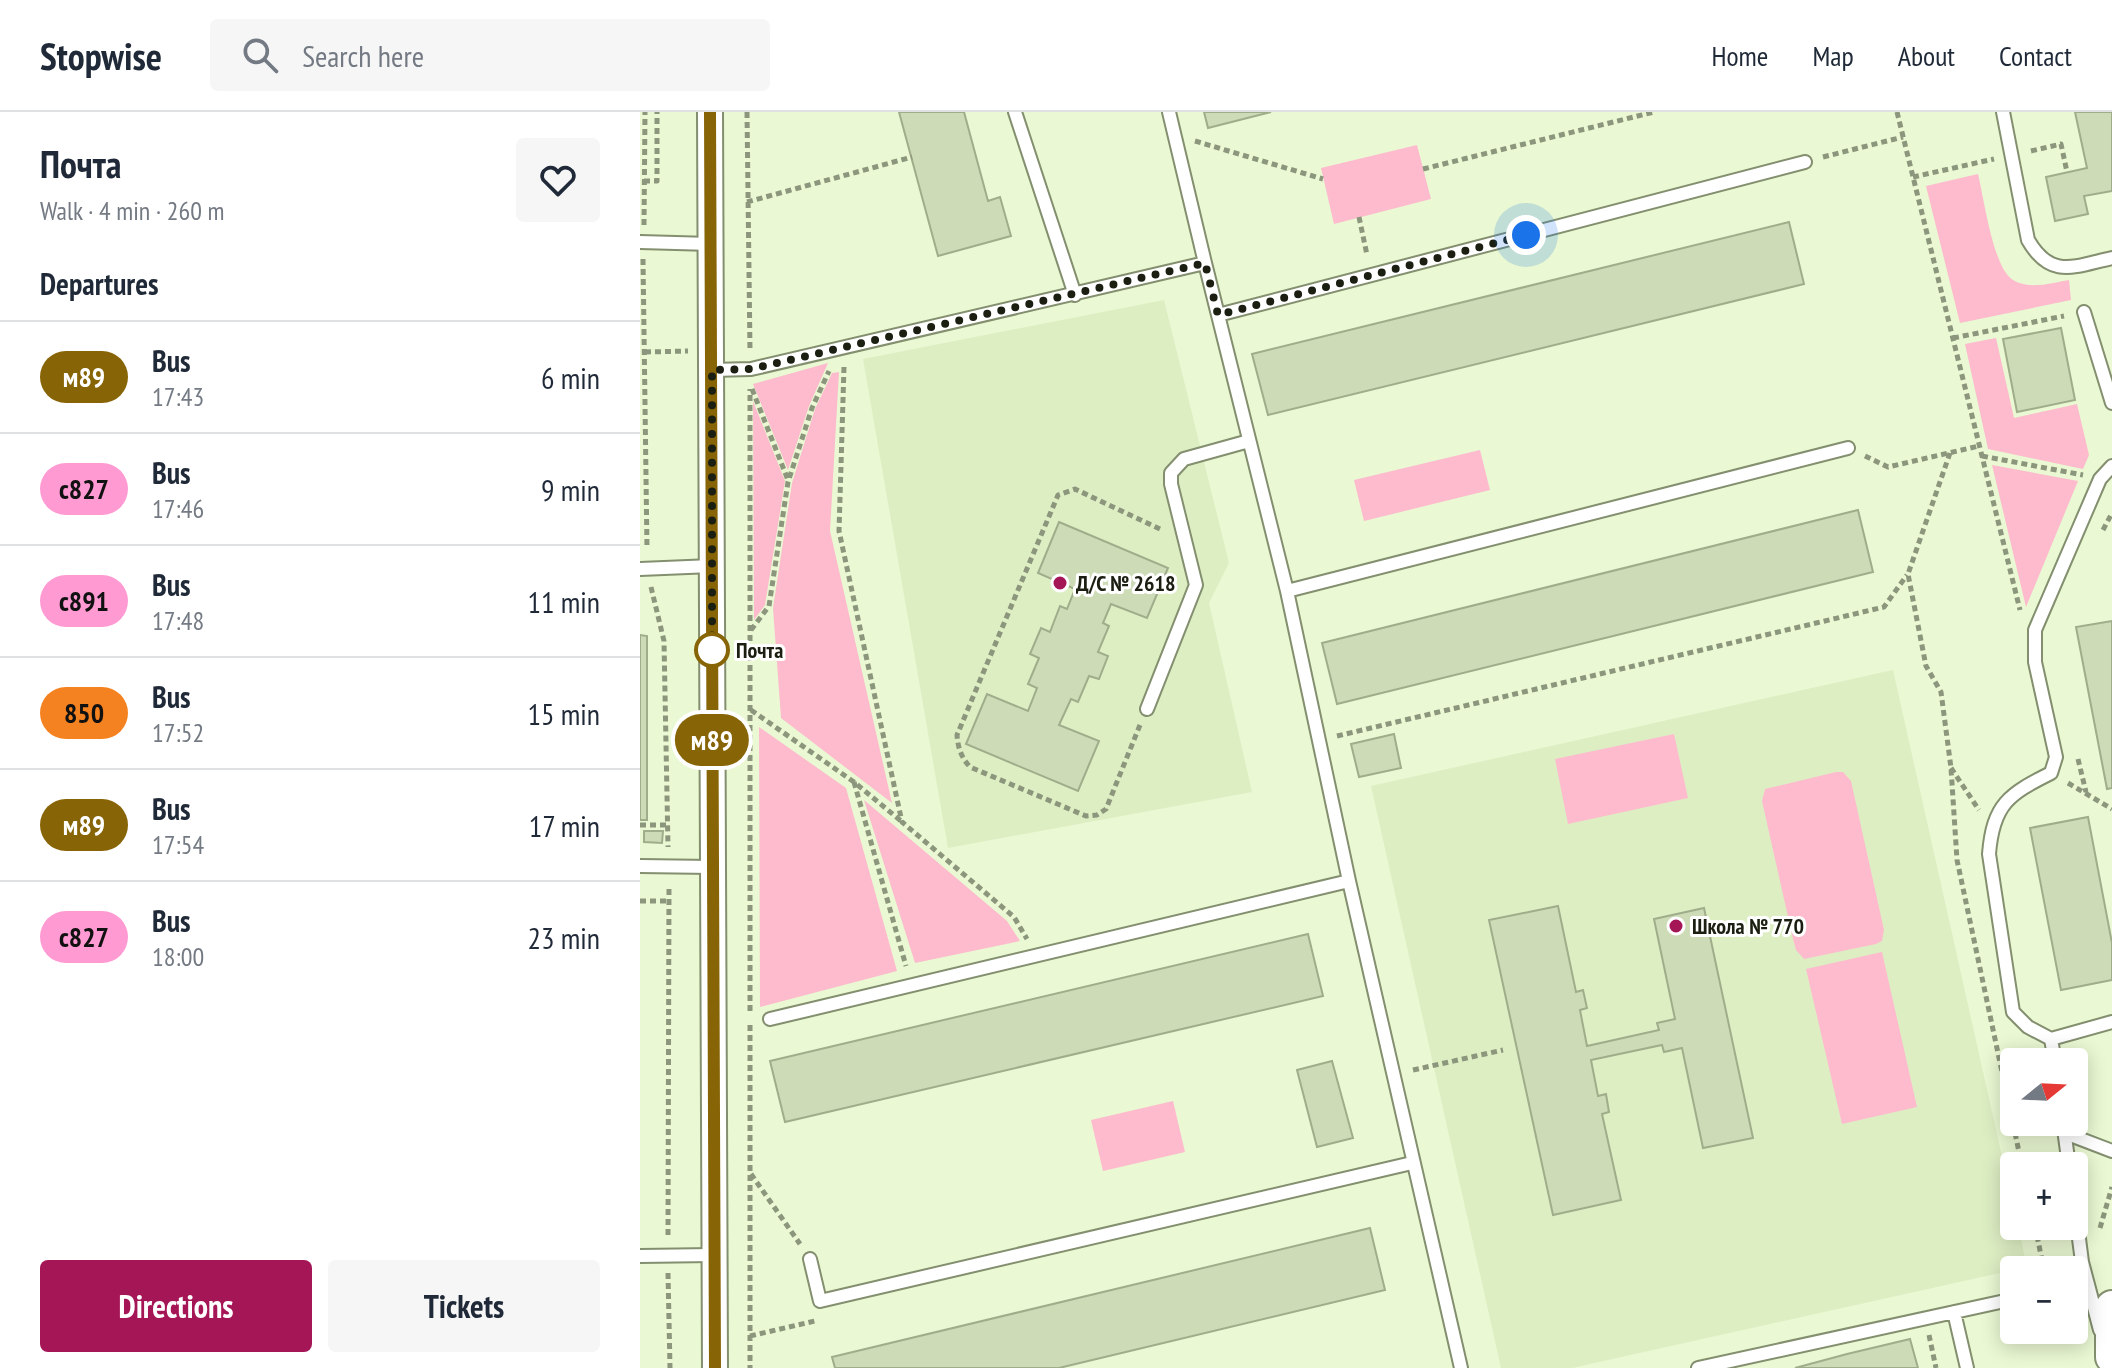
<!DOCTYPE html>
<meta charset="utf-8">
<style>
body{margin:0;font-family:"PT Sans Narrow",sans-serif;background:#f6f6f7;color:#1f2937;height:100vh;display:flex;flex-direction:column;font-size:30px;white-space:nowrap}
*{box-sizing:border-box;margin:0}
p{font-size:26px;color:#747a83}
.icon{flex:none;width:44px;height:44px;fill:none;stroke:currentColor;stroke-width:2;stroke-linecap:round;stroke-linejoin:round}
.map{position:relative;flex:1;overflow:hidden}
.panel{display:flex;flex-direction:column;background:#fff;width:640px}
.panel>*{flex:none}
.badge{padding:0 16px;border-radius:26px;font-size:28px;line-height:52px}
.needle{width:52px;rotate:72deg}
.tools{position:absolute;left:1360px;top:936px;display:grid;gap:16px}
.tools a{display:grid;place-items:center;width:88px;height:88px;border-radius:8px;background:#fff;box-shadow:0 4px 20px #0003;font-size:40px}
.you{position:absolute;width:40px;height:40px;margin:-20px;border:6px solid #fff;border-radius:50%;background:#1a73e8;box-shadow:0 0 0 12px #1a73e833}
.map>.badge{position:absolute;translate:-50% -50%;box-shadow:0 0 0 4px #fff}
h2{padding:0 40px;font-size:30px;line-height:72px}
.round{display:grid;place-items:center;flex:none;width:84px;height:84px;border-radius:8px;background:#f6f6f7}
.overview{display:flex;align-items:center;justify-content:space-between;height:136px;padding:0 40px}
h1{font-size:38px;font-weight:600;line-height:60px}
.button{display:flex;gap:16px;margin-top:auto;padding:16px 40px}
.button a{flex:1;height:92px;border-radius:8px;background:#a51657;color:#fff;font-size:32px;font-weight:600;line-height:92px;text-align:center}
.button a+a{background:#f6f6f7;color:#1f2937}
ul{padding:0;list-style:none}
li{display:flex;align-items:center;gap:24px;height:112px;padding:0 40px;border-top:2px solid #e0e1e3}
li div{flex:1}
li b{display:block;font-size:30px}
li em{font-style:normal}
li .badge{min-width:88px;font-weight:700;text-align:center}
header{display:flex;align-items:center;gap:48px;box-sizing:border-box;height:112px;padding:0 40px;background:#fff;border-bottom:2px solid #e0e1e3}
header strong{font-size:38px}
nav{display:flex;gap:44px;margin-inline-start:auto;font-size:28px}
.search{width:560px;height:72px;background:#f6f6f7;display:flex;align-items:center;gap:20px;box-sizing:border-box;padding:0 28px;border-radius:8px;color:#747a83;font-size:30px}
main{display:flex;flex:1;min-height:0}
.map>svg:first-child{display:block}
</style>
<header>
<strong>Stopwise</strong>
<div class="search"><svg class="icon" aria-label="search" viewBox="0 0 24 24"><circle cx="10" cy="10" r="6"/><path d="M15 15l6 6"/></svg>Search here</div>
<nav><a>Home</a><a>Map</a><a>About</a><a>Contact</a></nav>
</header>
<main>
<section class="panel">
<div class="overview"><div><h1>Почта</h1><p>Walk · 4 min · 260 m</p></div><a class="round"><svg class="icon" aria-label="heart" viewBox="0 0 24 24"><path d="M12 20l-8-8c-3-5 5-10 8-4 3-6 11-1 8 4z"/></svg></a></div>
<h2>Departures</h2>
<ul>
<li><span class="badge" style="background:#876406;color:#fff">м89</span><div><b>Bus</b><p>17:43</p></div><em>6 min</em></li>
<li><span class="badge" style="background:#ff9ad2;color:#111">с827</span><div><b>Bus</b><p>17:46</p></div><em>9 min</em></li>
<li><span class="badge" style="background:#ff9ad2;color:#111">с891</span><div><b>Bus</b><p>17:48</p></div><em>11 min</em></li>
<li><span class="badge" style="background:#f58220;color:#111">850</span><div><b>Bus</b><p>17:52</p></div><em>15 min</em></li>
<li><span class="badge" style="background:#876406;color:#fff">м89</span><div><b>Bus</b><p>17:54</p></div><em>17 min</em></li>
<li><span class="badge" style="background:#ff9ad2;color:#111">с827</span><div><b>Bus</b><p>18:00</p></div><em>23 min</em></li>
</ul>
<div class="button"><a>Directions</a><a>Tickets</a></div>
</section>
<div class="map">
<svg width="1472" height="1256" viewBox="0 0 1472 1256">
<rect width="100%" height="100%" fill="#eaf8d3"/>
<path fill="#deeec3" d="M524 188 589 451 569 491 612 680 308 736 223 247Z
M1253 558 1374 1098V1114H1378L1387 1155 932 1256H861L731 674Z"/>
<path fill="#fdbbcd" d="M777 33 791 87 694 112 681 56Z
M1338 62C1344 86 1353 156 1373 168 1389 178 1412 171 1429 168L1431 188 1320 211 1286 74Z
M1356 226 1374 306 1437 292 1449 343 1443 357 1348 337 1325 232Z
M188 251 169 294 148 358 113 272Z
M199 260 190 419 252 691 141 606 133 496 152 371 175 297 192 261Z
M113 289 145 369 125 493 114 508Z
M840 338 850 378 724 409 714 368Z
M1352 353 1438 369 1386 495Z
M119 615 206 676 257 859 120 895Z
M1034 622 1048 686 928 712 915 647Z
M1196 660H1203L1211 669 1244 818 1242 829 1236 832 1164 847 1156 838 1153 827 1122 689 1125 677Z
M224 688 367 809 380 829 275 851Z
M1242 840 1277 995 1202 1012 1166 857Z
M533 989 545 1040 463 1059 451 1008Z"/>
<path fill="#cddbb7" stroke="#a0ad8b" stroke-width="2" d="M259 0H324L348 89 360 85 371 124 298 144Z
M564 0H631L568 16Z
M1435 0H1472V79L1444 84 1448 102 1415 109 1406 65 1447 56Z
M1149 110 1164 172 628 303 612 242Z
M1421 216 1435 288 1377 300 1363 227Z
M1218 398 1233 460 697 592 682 531Z
M419 410 528 456 507 506 471 492 463 511 469 514 458 540 468 544 459 567 449 564 438 590 431 587 419 613 459 629 438 679 326 632 347 582 388 599 397 576 388 572 399 546 390 542 401 516 410 520 420 494 427 497 435 477 398 461Z
M1472 509V676L1467 677 1436 515Z
M0 523 7 524V708H0Z
M754 622 761 656 719 665 711 632Z
M1448 705 1472 831V868L1421 878 1390 716Z
M4 719H23L22 731 4 730Z
M918 794 936 880 943 878 947 896 940 898 947 934 1019 918 1017 911 1035 907 1014 807 1064 796 1113 1026 1063 1036 1042 936 1024 940 1022 933 951 948 958 984 966 982 969 1000 962 1002 981 1088 913 1103 849 808Z
M668 822 683 884 145 1010 130 949Z
M692 949 713 1026 677 1035 657 958Z
M730 1116 745 1178 419 1256H195L192 1245Z
M1270 1227 1278 1256H1155L1207 1242Z"/>
<g fill="none" stroke-linecap="round" stroke-linejoin="round">
<defs>
<path id="lane" d="M375 0 435 183
M1363 0 1388 128C1411 168 1435 154 1472 146
M0 130 71 132
M565 151 647 479 709 769 821 1256
M1444 200 1472 291
M578 203 1165 50
M72 258 111 257 565 151 529 0
M1472 354 1460 367 1395 518V550L1416 645 1411 661C1369 682 1353 692 1349 742L1373 900 1388 915 1411 927 1472 910
M0 457 72 454
M647 479 1208 336
M507 597 556 473 531 372V361L544 347 609 329
M0 754 72 755
M130 907 709 769
M1411 927 1415 950
M1423 1010 1429 1054
M1425 1021 1472 1039
M1434 1088 1442 1150 1460 1218
M0 1144 73 1143
M170 1147 180 1189 772 1051
M1314 1200 1327 1256
M1058 1256 1374 1187"/>
<path id="street" d="M70 0 75 1256"/>
<path id="secondary" d="M1472 1195V1245"/>
</defs>
<use href="#lane" stroke="#838f6f" stroke-width="16"/>
<use href="#street" stroke="#838f6f" stroke-width="28"/>
<use href="#secondary" stroke="#838f6f" stroke-width="36"/>
<path stroke="#8c967c" stroke-width="5" stroke-dasharray="6 4" stroke-linecap="butt" d="M107 0 110 239
M1257 0 1380 498
M555 29 683 67
M1391 39 1421 32 1427 60
M1183 45 1263 25
M783 57 1014 0
M1273 65 1354 47
M4 69H17V0
M107 90 272 45
M719 105 727 143
M4 113 5 0
M3 147 7 437
M1313 226 1424 204
M5 240 48 239
M204 255 199 419 262 710 374 805 387 827
M112 277 148 368
M1310 341 1268 462 1286 554 1301 580 1311 656 1317 748 1382 1054
M1225 344 1248 355 1339 334
M1342 344 1443 363
M1463 418 1472 401
M11 475 24 529 28 735
M111 518 129 494 148 370 172 296 189 259
M111 598 214 670 261 709
M500 613 466 697 457 703 446 704 330 655C321 645 318 636 317 623L418 383 435 377 522 418
M697 624 1244 495 1267 463
M1438 647 1446 680
M1311 656 1339 698
M214 670 266 854
M1428 671 1472 697
M0 713H28
M0 789H29
M110 899V277
M110 913V1256
M773 958 863 938
M111 1062 160 1132
M1395 1114 1404 1158
M1460 1116 1472 1075
M28 1123 29 773
M1410 1158 1422 1155
M28 1161 30 1256
M1289 1223 1296 1256
M110 1224 175 1209"/>
<use href="#lane" stroke="#fff" stroke-width="12"/>
<use href="#street" stroke="#fff" stroke-width="24"/>
<use href="#secondary" stroke="#fff" stroke-width="32"/>
</g>
<g fill="none" stroke-linecap="round" stroke-linejoin="round">
<defs>
<path id="line" d="M70 0 75 1256"/>
</defs>
<use href="#line" stroke="#fff" stroke-width="18"/>
<use href="#line" stroke="#876406" stroke-width="12"/>
<path stroke="#1b1f12" stroke-width="8" stroke-dasharray="0 14.4" d="M72 538V258L111 257 565 151 578 203 886 123"/>
</g>
<g fill="#a51657" stroke="#fff" stroke-width="3">
<circle cx="420" cy="471" r="8"/>
<circle cx="1036" cy="814" r="8"/>
</g>
<circle fill="#fff" stroke="#876406" stroke-width="4" cx="72" cy="538" r="16"/>
<g text-anchor="middle" stroke-width="6" stroke-linejoin="round" paint-order="stroke">
<g font-size="22" font-weight="bold" fill="#1b1f12" stroke="#fff" text-anchor="start">
<text x="436" y="479">Д/C № 2618</text>
<text x="1052" y="822">Школа № 770</text>
</g>
<g font-size="22" font-weight="bold" fill="#1b1f12" stroke="#fff" text-anchor="start">
<text x="96" y="546">Почта</text>
</g>
</g>
</svg>
<div class="tools">
<a><svg class="needle" viewBox="-14 -14 28 28"><path d="M0-13l5 13h-10z" fill="#e53935"/><path d="M0 13l5-13h-10z" fill="#747a83"/></svg></a>
<a>+</a>
<a>−</a>
</div>
<div class="you" style="left:886px;top:123px"></div>
<b class="badge" style="left:72px;top:628px;background:#876406;color:#fff">м89</b>
</div>
</main>
